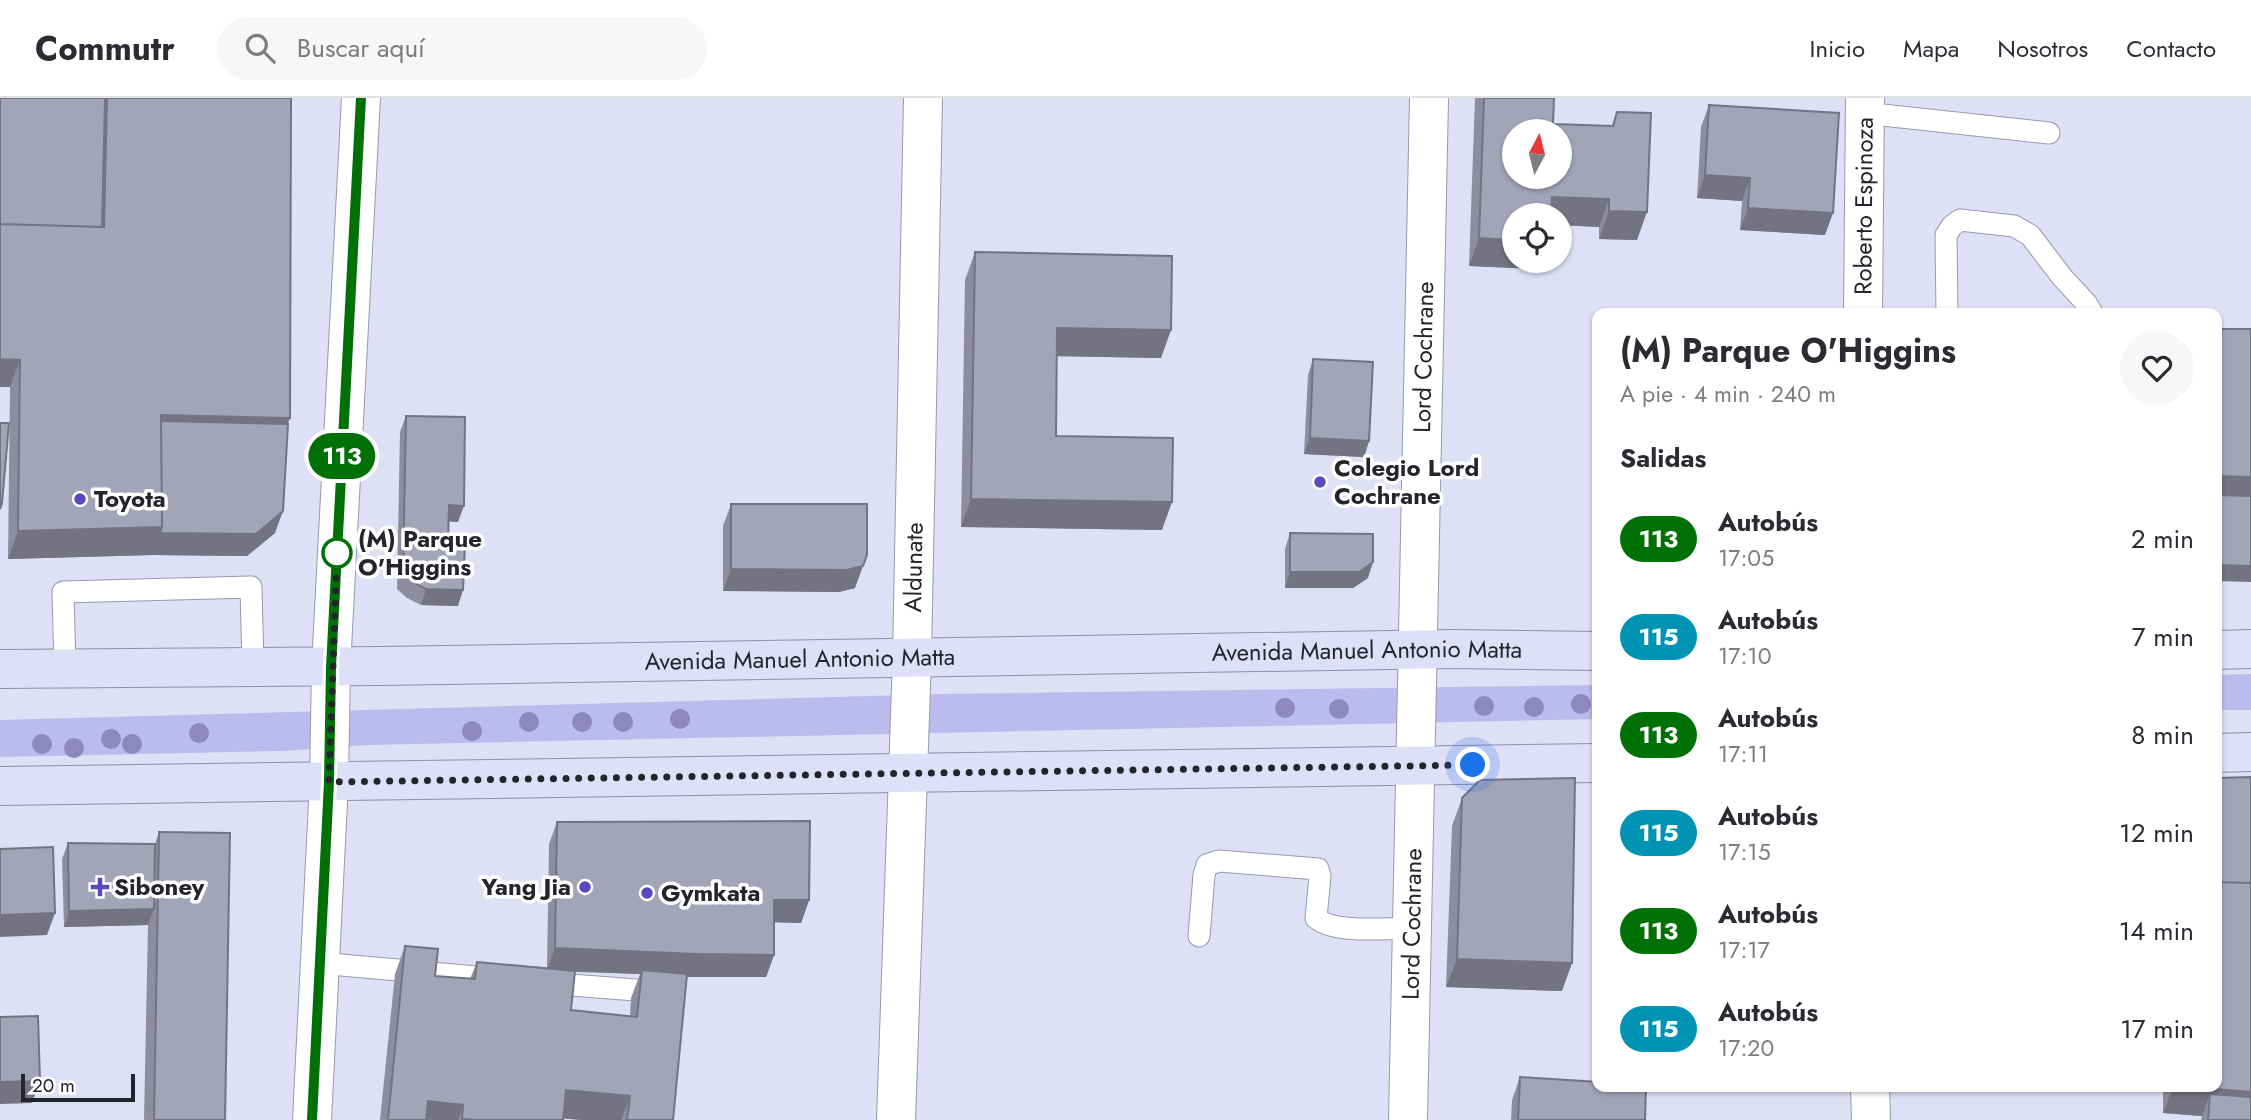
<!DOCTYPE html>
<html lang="es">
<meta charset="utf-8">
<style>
body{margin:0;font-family:Jost,sans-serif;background:#f7f7f7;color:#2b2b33;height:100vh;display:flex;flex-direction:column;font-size:26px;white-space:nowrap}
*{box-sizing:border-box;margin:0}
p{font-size:23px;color:#7c7c81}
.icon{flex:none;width:38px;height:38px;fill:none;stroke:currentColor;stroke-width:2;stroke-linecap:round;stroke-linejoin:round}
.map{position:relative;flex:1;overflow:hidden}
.drawer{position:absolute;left:1592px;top:210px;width:630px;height:784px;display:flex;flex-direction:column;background:#fff;border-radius:14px;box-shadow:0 2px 5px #0004}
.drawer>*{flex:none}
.badge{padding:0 14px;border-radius:23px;font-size:24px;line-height:46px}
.needle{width:46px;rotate:7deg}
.controls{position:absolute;left:1502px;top:21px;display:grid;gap:14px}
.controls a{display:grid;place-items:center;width:70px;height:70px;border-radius:50%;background:#fff;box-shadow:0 2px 5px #0004;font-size:35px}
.scale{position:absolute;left:21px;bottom:18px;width:114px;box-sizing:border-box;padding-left:7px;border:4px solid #24242c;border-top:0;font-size:19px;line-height:24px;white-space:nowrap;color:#24242c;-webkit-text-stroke:5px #fff;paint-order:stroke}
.you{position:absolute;width:35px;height:35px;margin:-18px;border:5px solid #fff;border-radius:50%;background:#1a73e8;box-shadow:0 0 0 10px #1a73e833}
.map>.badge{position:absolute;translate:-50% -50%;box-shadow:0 0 0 4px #fff}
h2{padding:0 28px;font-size:26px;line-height:63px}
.round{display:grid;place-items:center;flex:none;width:74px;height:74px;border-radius:37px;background:#f7f7f7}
.head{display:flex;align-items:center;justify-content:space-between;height:119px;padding:0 28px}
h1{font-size:33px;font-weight:700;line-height:52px}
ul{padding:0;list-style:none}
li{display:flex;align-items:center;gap:21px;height:98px;padding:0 28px}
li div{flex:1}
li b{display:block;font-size:26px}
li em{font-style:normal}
li .badge{min-width:77px;font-weight:700;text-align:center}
header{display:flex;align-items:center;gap:42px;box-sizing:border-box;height:98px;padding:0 35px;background:#fff;border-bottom:2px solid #e1e1e2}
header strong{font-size:33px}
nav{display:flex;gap:38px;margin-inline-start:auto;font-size:24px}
.search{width:490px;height:63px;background:#f7f7f7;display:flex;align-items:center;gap:18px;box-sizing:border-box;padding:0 24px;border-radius:38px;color:#7c7c81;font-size:26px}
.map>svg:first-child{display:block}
</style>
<header>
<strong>Commutr</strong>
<div class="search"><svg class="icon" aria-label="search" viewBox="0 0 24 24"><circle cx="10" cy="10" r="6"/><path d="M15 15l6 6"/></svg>Buscar aquí</div>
<nav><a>Inicio</a><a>Mapa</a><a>Nosotros</a><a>Contacto</a></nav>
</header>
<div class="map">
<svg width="2251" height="1022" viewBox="0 0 2251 1022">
<rect width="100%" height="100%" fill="#dfdff6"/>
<path fill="#bcbbed" d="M2251 576V612H2217V577Z
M1598 587V621L367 647 283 653 0 659V622L941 596Z"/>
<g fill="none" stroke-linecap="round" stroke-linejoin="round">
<defs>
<path id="service" d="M1864 15 2049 35
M1947 215 1946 137 1952 128 1960 122 2014 128 2030 137 2062 179 2086 205 2092 215
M65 570 63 494 251 489 253 569
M1199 838 1204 777 1207 767 1219 763 1318 771 1320 778 1316 820C1334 836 1387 830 1412 830
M319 865 499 881
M545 885 662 894"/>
<g id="minor">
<path id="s1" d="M1863 215 1865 0"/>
<path d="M1870 989 1871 1022"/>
<path id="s2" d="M896 1022 912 560 923 0"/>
</g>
<g id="tertiary">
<path d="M312 1022 329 684 331 569 361 0"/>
<path id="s3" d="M1408 1022 1429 0"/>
</g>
<g id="primary">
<path d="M2217 552 2251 551"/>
<path id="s4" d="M0 571 380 568 1453 551 1598 553"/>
<path d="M2217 655 2251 654"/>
<path d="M0 688 1598 665"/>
</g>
</defs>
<use href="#service" stroke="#9898ad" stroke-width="23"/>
<use href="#minor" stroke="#9898ad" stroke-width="40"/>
<use href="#tertiary" stroke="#9898ad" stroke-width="40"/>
<use href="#primary" stroke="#908fac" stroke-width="40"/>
<use href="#service" stroke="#fff" stroke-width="21"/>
<use href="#minor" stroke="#fff" stroke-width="38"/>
<use href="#tertiary" stroke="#fff" stroke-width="38"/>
<use href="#primary" stroke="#dfdff7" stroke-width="38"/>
</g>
<g fill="#8e88bd">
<circle cx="1581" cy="606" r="10"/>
<circle cx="1484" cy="608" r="10"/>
<circle cx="1534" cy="609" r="10"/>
<circle cx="1285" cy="610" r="10"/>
<circle cx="1339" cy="611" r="10"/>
<circle cx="680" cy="621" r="10"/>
<circle cx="529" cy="624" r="10"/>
<circle cx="582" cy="624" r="10"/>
<circle cx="623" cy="624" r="10"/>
<circle cx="472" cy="633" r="10"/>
<circle cx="199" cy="635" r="10"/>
<circle cx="111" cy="641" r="10"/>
<circle cx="42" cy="646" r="10"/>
<circle cx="132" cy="646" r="10"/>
<circle cx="74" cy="650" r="10"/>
</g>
<path fill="#8d8d9f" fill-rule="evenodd" d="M0 0H291L288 326 275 435 247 458 152 457 8 461 10 289Z
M1475 0H1554L1553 26 1612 28 1637 142 1599 141V129L1559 127V117L1514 163H1543L1541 171 1469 168Z
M1709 7 1825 137 1740 132 1742 103 1697 100 1701 29Z
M975 154 1161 260 1057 258 1056 338 1162 432 961 429 965 182Z
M1313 261 1369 343 1364 359 1304 356 1308 277Z
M406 318 458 424 449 423 448 446 458 508 421 507 407 500 397 491 400 334Z
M731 406 855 490 839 494 723 493V428Z
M1290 435 1368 480 1353 490H1285V451Z
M1462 700 1562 893 1446 889 1452 728Z
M557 724 809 802 801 825 774 824V857L766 879 687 878 673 1022H582L563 1020V1022H380L395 876 405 848 435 878 470 881 477 864 547 871 549 746ZM575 874 640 876 631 900 630 918 571 912Z
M159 734 225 1022H144L148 827 64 829 62 761 68 745 155 746Z
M1520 979 1645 1022H1511L1512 1002Z
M2163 989H2217L2251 1022H2201L2202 1018 2163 1015Z"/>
<path fill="#737382" d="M1705 77 1750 80 1742 103 1697 100Z
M1552 99 1609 101 1599 129 1559 127V117H1545Z
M1748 110 1833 115 1825 137 1740 132Z
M1609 113 1647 114 1637 142 1599 141Z
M1479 140 1514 142V163H1543L1541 171 1469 168Z
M1057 230 1171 232 1161 260 1047 258Z
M0 261 20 262 10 289H0Z
M161 317 290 320 279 348 159 345Z
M1310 340 1369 343 1364 359 1304 356Z
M2217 378 2251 379V402L2217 406Z
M971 401 1172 404 1162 432 961 429Z
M449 407 464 408 458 424 444 423Z
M283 413 275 435 247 458 152 457 8 461 18 433Z
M867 457 855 490 839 494 723 493 731 471Z
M1373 464 1368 480 1353 490H1285L1290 474Z
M2217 467 2251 468V484L2217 483Z
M426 491 463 492 458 508 421 507Z
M774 802H809L801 825 766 824Z
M154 811 148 827 64 829 69 813Z
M55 815 47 837 0 839V817Z
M555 850 774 857 766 879H689L641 877 642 872 640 876 547 872Z
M1457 861 1572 865 1562 893 1446 889Z
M40 983 32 1005 0 1006V984Z
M2173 989H2191L2251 994V1022L2210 996 2202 1018 2163 1015Z
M566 992 630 998 621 1022H582L556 1020Z
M428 1003 463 1007 458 1022H421Z"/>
<path fill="#a4a4b9" stroke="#737382" stroke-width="2" fill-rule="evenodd" d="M0 0H105L102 129 0 126Z
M107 0H291L290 320 161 317 162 429 18 433 20 262 0 261V126L104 129Z
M1484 0H1554L1553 26 1613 28 1617 14 1651 15 1647 114 1609 113V101L1552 99 1551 117H1514V142L1479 140ZM1514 33H1559V79H1514Z
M1709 7 1839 15 1833 115 1748 110 1750 80 1705 77Z
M975 154 1172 158 1171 232 1057 230 1056 338 1173 340 1172 404 971 401Z
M2217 231H2251V379L2217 378Z
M1313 261 1373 264 1369 343 1310 340Z
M406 318 465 319 464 408 449 407 448 446 465 447 463 492 426 491 412 484 403 475Z
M161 323 288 326 283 413 256 436 160 435 162 429Z
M0 325H9L2 405 0 411Z
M2217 397 2251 398V468L2217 467Z
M731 406H867V457L863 468 847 472 731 471Z
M1290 435 1373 436V464L1359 474H1290Z
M2251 679V785L2217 784V680Z
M1575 680 1572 865 1457 861 1462 700 1480 682Z
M810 723 809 802H774V857L697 856 555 850 557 724Z
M159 734 230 735 225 1022H154Z
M68 745 155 746 154 811 69 813Z
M53 749 55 815 0 817V751Z
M2217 784 2251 785V994L2191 989H2217Z
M405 848 438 851 435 878 475 881 477 864 575 873 571 912 637 919 642 872 687 876 673 1022H627L630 998 566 992 563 1022H477L462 1021 463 1007 428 1003 426 1022H388Z
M38 918 40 983 0 984V919Z
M1520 979 1598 984V989H1646L1645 1022H1518Z
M2210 996 2251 999V1022H2208Z"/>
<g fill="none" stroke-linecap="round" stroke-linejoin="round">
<defs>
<path id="line" d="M312 1022 329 684 331 569 361 0"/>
</defs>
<use href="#line" stroke="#fff" stroke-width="16"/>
<use href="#line" stroke="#007106" stroke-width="10"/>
<path stroke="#24242c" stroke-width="7" stroke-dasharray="0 12.6" d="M337 455 329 684 1473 667"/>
</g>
<g fill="#5d47bf" stroke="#fff" stroke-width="2.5">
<circle cx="1320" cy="384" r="7"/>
<circle cx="80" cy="401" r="7"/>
<path d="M96.5 778.5h7v7h7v7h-7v7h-7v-7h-7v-7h7z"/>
<circle cx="585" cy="789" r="7"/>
<circle cx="647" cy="795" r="7"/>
</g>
<circle fill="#fff" stroke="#007106" stroke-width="3.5" cx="337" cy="455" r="14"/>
<g text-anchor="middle" stroke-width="7" stroke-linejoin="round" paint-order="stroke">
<g font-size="24" fill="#24242c" stroke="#fff">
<text dy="8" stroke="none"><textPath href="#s1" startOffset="107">Roberto Espinoza</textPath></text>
<text dy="8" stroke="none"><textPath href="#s3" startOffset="763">Lord Cochrane</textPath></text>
<text dy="8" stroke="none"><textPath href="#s2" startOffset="553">Aldunate</textPath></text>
<text dy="8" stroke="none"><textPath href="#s4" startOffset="1367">Avenida Manuel Antonio Matta</textPath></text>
<text dy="8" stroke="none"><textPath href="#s4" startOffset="800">Avenida Manuel Antonio Matta</textPath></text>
<text dy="8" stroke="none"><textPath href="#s3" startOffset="196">Lord Cochrane</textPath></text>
</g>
<g font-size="24" font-weight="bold" fill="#24242c" stroke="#fff" text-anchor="start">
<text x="1334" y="378">Colegio Lord<tspan x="1334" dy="28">Cochrane</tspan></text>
<text x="94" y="409">Toyota</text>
<text x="114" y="797">Siboney</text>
<text x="571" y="797" text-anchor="end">Yang Jia</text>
<text x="661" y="803">Gymkata</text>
</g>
<g font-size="24" font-weight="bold" fill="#24242c" stroke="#fff" text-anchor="start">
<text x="358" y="449">(M) Parque<tspan x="358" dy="28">O'Higgins</tspan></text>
</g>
</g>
</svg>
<div class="controls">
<a><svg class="needle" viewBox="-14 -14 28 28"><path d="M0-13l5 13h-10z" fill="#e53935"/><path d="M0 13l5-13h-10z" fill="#7c7c81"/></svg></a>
<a><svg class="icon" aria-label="locate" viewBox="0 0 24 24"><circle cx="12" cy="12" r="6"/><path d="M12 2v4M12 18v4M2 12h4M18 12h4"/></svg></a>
</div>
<div class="scale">20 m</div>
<div class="you" style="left:1473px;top:667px"></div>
<b class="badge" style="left:342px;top:358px;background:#007106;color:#fff">113</b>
<section class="drawer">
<div class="head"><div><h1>(M) Parque O'Higgins</h1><p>A pie · 4 min · 240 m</p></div><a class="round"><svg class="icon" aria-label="heart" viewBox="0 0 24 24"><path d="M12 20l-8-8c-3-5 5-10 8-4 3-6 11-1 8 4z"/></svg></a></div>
<h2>Salidas</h2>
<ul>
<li><span class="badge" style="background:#007106;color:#fff">113</span><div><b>Autobús</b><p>17:05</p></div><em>2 min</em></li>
<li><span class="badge" style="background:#0093b3;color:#fff">115</span><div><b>Autobús</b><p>17:10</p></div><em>7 min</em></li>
<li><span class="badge" style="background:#007106;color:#fff">113</span><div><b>Autobús</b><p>17:11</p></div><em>8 min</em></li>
<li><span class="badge" style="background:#0093b3;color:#fff">115</span><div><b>Autobús</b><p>17:15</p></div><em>12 min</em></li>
<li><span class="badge" style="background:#007106;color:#fff">113</span><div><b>Autobús</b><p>17:17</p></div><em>14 min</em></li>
<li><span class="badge" style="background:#0093b3;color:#fff">115</span><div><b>Autobús</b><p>17:20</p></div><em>17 min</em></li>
</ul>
</section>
</div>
